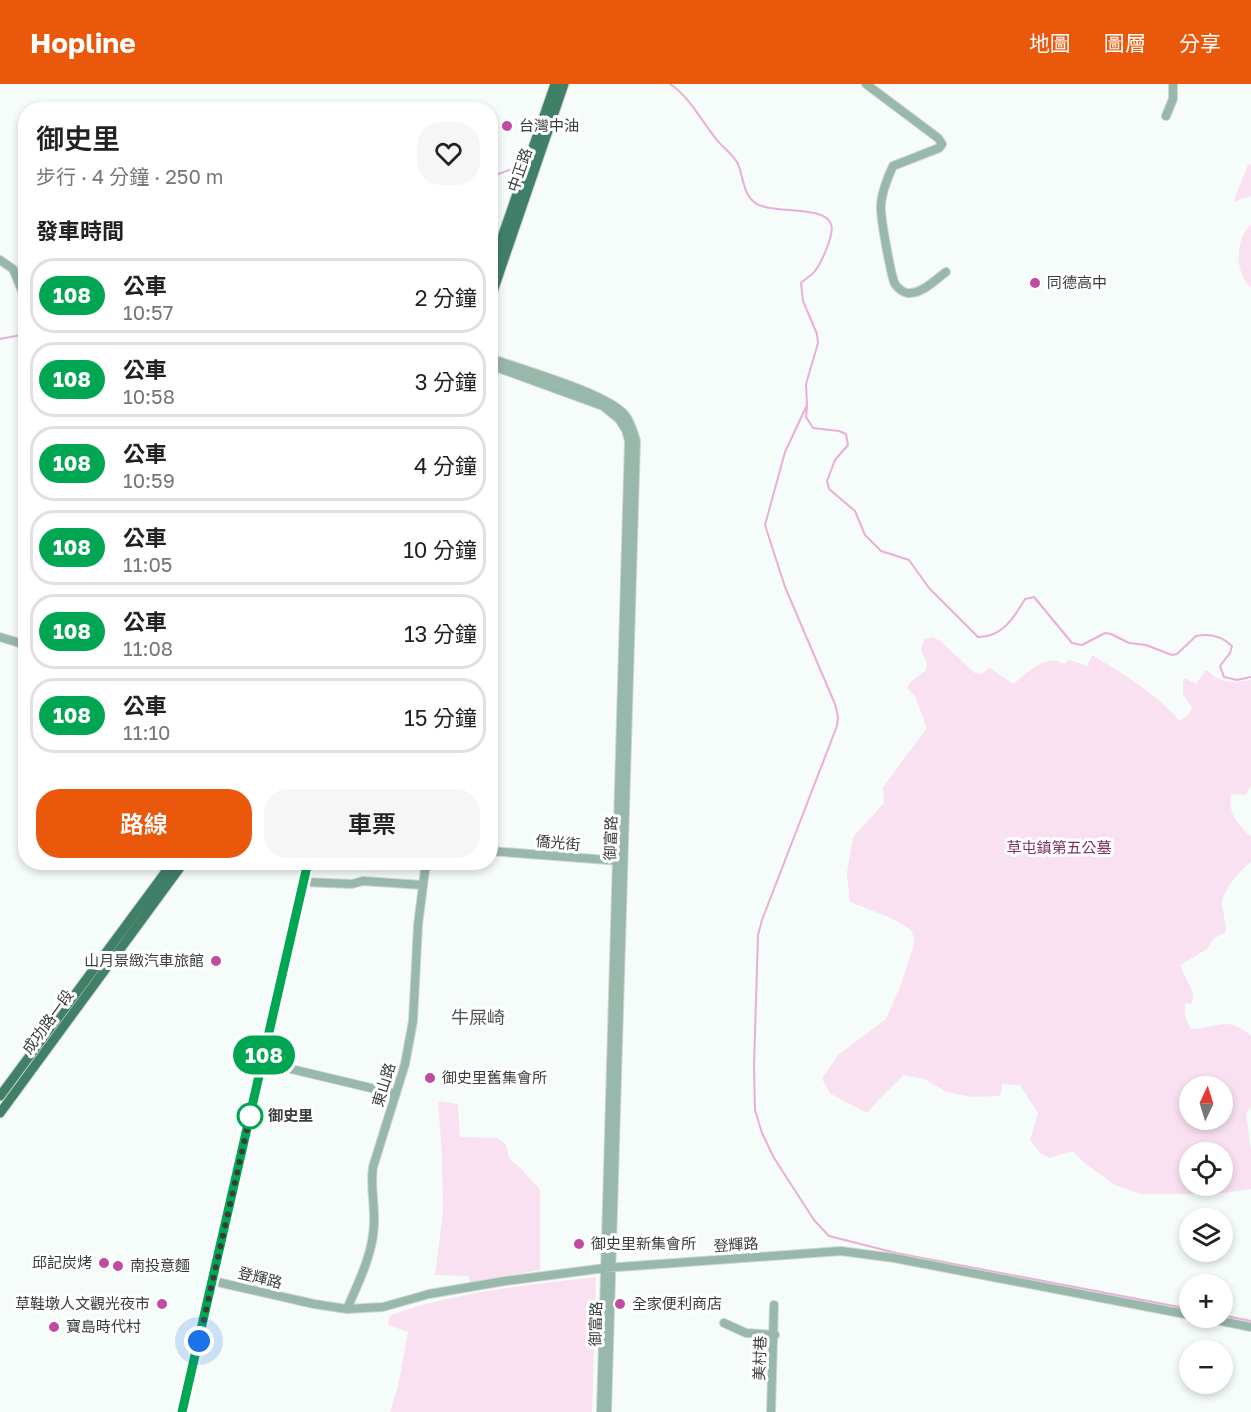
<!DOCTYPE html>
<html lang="zh-TW">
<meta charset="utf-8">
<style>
body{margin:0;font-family:"Golos Text","Noto Sans TC",sans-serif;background:#f6f6f6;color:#222;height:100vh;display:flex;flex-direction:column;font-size:22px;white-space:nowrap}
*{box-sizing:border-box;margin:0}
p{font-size:20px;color:#767676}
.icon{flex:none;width:33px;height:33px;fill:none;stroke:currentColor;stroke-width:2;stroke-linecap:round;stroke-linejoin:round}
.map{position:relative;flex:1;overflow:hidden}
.sheet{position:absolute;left:18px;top:18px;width:480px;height:768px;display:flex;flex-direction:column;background:#fff;border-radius:24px;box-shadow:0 3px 9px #0003}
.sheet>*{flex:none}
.badge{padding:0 12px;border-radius:20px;font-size:21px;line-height:39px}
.needle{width:39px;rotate:4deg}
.controls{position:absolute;left:1179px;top:992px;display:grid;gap:12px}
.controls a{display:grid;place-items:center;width:54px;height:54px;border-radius:50%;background:#fff;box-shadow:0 3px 9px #0003;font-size:30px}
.you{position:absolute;width:30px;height:30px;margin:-15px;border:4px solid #fff;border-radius:50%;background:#1a73e8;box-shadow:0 0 0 9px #1a73e833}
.map>.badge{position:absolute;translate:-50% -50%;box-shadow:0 0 0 3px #fff}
h2{padding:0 18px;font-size:22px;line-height:54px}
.round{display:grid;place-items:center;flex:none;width:63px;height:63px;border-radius:24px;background:#f6f6f6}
.head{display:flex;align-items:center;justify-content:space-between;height:102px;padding:0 18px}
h1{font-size:28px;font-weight:600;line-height:45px}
.cta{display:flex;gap:12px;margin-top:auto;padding:12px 18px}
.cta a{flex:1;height:69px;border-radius:24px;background:#ea580c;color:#fff;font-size:24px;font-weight:600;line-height:69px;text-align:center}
.cta a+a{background:#f6f6f6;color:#222}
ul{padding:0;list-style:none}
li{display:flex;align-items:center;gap:18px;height:75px;margin:0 12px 9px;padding:0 6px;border:3px solid #e0e0e0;border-radius:24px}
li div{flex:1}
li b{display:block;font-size:22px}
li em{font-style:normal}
li .badge{min-width:66px;font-weight:700;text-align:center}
header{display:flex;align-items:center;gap:36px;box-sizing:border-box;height:84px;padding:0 30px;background:#ea580c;color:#fff}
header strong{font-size:28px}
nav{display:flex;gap:33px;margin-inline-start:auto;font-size:21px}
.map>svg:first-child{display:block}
</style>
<header>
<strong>Hopline</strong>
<nav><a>地圖</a><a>圖層</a><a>分享</a></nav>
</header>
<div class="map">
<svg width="1251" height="1328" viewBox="0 0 1251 1328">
<rect width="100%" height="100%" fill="#f5fcf9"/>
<path fill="#f9e1f1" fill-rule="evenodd" d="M1251 80V112L1233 118 1248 81Z
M1251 140V204C1234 188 1235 156 1251 140Z
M932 553 939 556 975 589 981 590 990 584 1013 600C1027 590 1046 568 1064 580L1070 576 1087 582 1092 571C1124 590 1155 609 1180 637L1190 629 1192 623 1183 611V595H1186L1196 600 1205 587H1208C1220 600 1235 599 1251 596V702L1245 711 1231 710C1228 730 1237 740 1251 753V778C1241 785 1222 807 1222 820 1223 829 1226 838 1226 848L1213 855 1207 865 1180 881 1193 909 1192 920 1185 919C1184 929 1185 936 1191 945 1220 944 1226 931 1251 952V1022L1246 1030 1251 1067V1105L1216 1110H1140L1115 1101 1086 1080 1072 1067 1050 1074 1041 1070 1030 1056 1038 1029 1020 1001 1002 1000 1000 1012 972 1013 947 1008 924 995 904 991 882 1012 867 1029 831 1010 822 995 838 971 886 935 900 903 915 857 911 846 891 834 850 818 847 789 853 753 884 719 883 703 927 644 915 612 907 604 912 597 926 586 927 579 921 566 925 555ZM1190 1002H1222V1035H1190ZM1190 1068H1222V1101H1190Z
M438 1017 458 1020 460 1053 497 1054 506 1060 509 1074 522 1086 540 1106V1186L470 1198 468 1192 435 1191 443 1127 442 1070Z
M596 1193 592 1328H390L398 1303 408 1248 388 1241 389 1232C455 1208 527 1201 596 1193Z"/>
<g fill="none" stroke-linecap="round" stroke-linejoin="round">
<path stroke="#ebaed8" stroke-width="2" d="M670 0C691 14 701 37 717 56 723 64 734 71 738 80 743 92 743 109 754 118 768 131 824 120 831 140 835 150 821 179 815 187 811 192 805 195 801 199L803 217 817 250 818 259 806 300 807 321 785 368 765 441 785 503 835 620 838 633 837 642 762 836 758 851 754 982 755 1026 762 1049 774 1074 814 1136 829 1152 896 1169 1190 1225
M490 93 512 85
M0 255 26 250
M807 323 806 333 813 344 839 347 846 350 848 361 835 376 827 397 829 405 855 427 865 451 881 467 909 476 929 504 978 553C1001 554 1014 534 1025 515L1034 513 1072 559 1082 561 1105 549 1111 550 1129 559 1146 561 1172 571 1177 570 1196 552C1210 549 1222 552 1232 562L1230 569 1220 582 1224 593 1237 596 1251 593
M1222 1231 1251 1237"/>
<defs>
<path id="minor" d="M866 0 938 54 942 60 939 64 893 82C888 93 881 110 881 122 880 132 891 192 895 200 898 205 905 210 910 209 923 209 936 195 946 188
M1166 32 1173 15V0
M0 176 13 185 26 216
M490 274C520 285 607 309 625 331 631 338 633 348 636 357L607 1328
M490 281 603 322 619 335 626 346 629 357 601 1328
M0 553 26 561
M490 767 621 777
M303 798 352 800 363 797 422 801
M262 978 396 1010
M213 1197 314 1220 347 1225 383 1223 429 1210 505 1197 605 1184 841 1167 894 1174 1190 1231
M347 1225C359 1197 373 1170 374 1140 375 1120 370 1102 373 1083L405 980 413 937 418 841 426 778
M1201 1233 1251 1243
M724 1239 746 1249 775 1251
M771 1328 774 1221"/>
<path id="major" d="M490 188 555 0
M490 216 564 0
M0 1012 173 778
M0 1029 184 778
M182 1328 308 778"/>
</defs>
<use href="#minor" stroke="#d0d6d3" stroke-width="10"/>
<use href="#major" stroke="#d0d6d3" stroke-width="11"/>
<use href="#minor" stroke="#98b8ab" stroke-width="8"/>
<use href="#major" stroke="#408069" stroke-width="9"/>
</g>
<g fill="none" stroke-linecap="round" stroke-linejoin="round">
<defs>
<path id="line" d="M182 1328 308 778"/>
</defs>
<use href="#line" stroke="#fff" stroke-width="14"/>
<use href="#line" stroke="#00a651" stroke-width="9"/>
<path stroke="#3b3d3c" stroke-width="6" stroke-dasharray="0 10.8" d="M199 1257 251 1028 250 1032"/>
</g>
<g fill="#c04ba3" stroke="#fff" stroke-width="2">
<circle cx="507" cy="42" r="6"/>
<circle cx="1035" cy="199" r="6"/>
<circle cx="216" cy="877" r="6"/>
<circle cx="430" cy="994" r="6"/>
<circle cx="579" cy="1160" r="6"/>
<circle cx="104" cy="1179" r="6"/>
<circle cx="118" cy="1182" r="6"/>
<circle cx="162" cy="1220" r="6"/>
<circle cx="620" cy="1220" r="6"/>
<circle cx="54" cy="1243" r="6"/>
</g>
<circle fill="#fff" stroke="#00a651" stroke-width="3" cx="250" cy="1032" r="12"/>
<g text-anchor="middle" stroke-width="6" stroke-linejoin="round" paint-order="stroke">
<g font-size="15" fill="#3b3d3c" stroke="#fff" text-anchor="start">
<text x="519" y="47">台灣中油</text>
<text x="1047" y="204">同德高中</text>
<text x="204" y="882" text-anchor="end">山月景緻汽車旅館</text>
<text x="442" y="999">御史里舊集會所</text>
<text x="591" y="1165">御史里新集會所</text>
<text x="92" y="1184" text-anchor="end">邱記炭烤</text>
<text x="130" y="1187">南投意麵</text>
<text x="150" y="1225" text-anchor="end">草鞋墩人文觀光夜市</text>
<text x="632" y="1225">全家便利商店</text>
<text x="66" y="1248">寶島時代村</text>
</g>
<g font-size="15" fill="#3b3d3c" stroke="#fff">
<text transform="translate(520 86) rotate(-71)" y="5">中正路</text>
<text transform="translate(611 754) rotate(-88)" y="5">御富路</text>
<text transform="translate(558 759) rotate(5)" y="5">僑光街</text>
<text transform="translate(48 938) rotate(-54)" y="5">成功路一段</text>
<text transform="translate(384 1001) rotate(-73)" y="5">東山路</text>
<text transform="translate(736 1161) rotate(-4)" y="5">登輝路</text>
<text transform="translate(260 1194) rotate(14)" y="5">登輝路</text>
<text transform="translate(596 1240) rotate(-89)" y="5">御富路</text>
<text transform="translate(760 1274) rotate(-88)" y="5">美村巷</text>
</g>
<g font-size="15" fill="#773165" stroke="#fff">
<text x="1059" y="769">草屯鎮第五公墓</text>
</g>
<g font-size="15" font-weight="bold" fill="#3b3d3c" stroke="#fff" text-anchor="start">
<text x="268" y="1037">御史里</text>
</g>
<g font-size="18" fill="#505653" stroke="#fff">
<text x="478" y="940">牛屎崎</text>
</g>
</g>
</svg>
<div class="controls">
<a><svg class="needle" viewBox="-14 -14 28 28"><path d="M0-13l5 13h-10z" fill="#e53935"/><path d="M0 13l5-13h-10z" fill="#767676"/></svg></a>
<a><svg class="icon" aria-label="locate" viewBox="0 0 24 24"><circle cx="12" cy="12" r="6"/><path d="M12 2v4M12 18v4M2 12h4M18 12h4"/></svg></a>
<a><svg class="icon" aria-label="layers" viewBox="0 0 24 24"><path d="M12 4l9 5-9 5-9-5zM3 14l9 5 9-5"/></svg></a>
<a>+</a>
<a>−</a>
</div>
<div class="you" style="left:199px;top:1257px"></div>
<b class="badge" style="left:264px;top:971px;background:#00a651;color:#fff">108</b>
<section class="sheet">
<div class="head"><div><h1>御史里</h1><p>步行 · 4 分鐘 · 250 m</p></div><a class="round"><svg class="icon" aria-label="heart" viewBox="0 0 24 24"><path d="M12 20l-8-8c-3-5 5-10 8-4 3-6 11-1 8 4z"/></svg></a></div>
<h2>發車時間</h2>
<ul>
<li><span class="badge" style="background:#00a651;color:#fff">108</span><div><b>公車</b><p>10:57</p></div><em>2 分鐘</em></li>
<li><span class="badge" style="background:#00a651;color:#fff">108</span><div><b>公車</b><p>10:58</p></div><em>3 分鐘</em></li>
<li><span class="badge" style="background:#00a651;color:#fff">108</span><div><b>公車</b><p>10:59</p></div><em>4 分鐘</em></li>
<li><span class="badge" style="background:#00a651;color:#fff">108</span><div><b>公車</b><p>11:05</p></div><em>10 分鐘</em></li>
<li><span class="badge" style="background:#00a651;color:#fff">108</span><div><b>公車</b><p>11:08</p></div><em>13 分鐘</em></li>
<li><span class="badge" style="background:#00a651;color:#fff">108</span><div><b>公車</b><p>11:10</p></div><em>15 分鐘</em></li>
</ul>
<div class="cta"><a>路線</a><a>車票</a></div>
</section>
</div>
